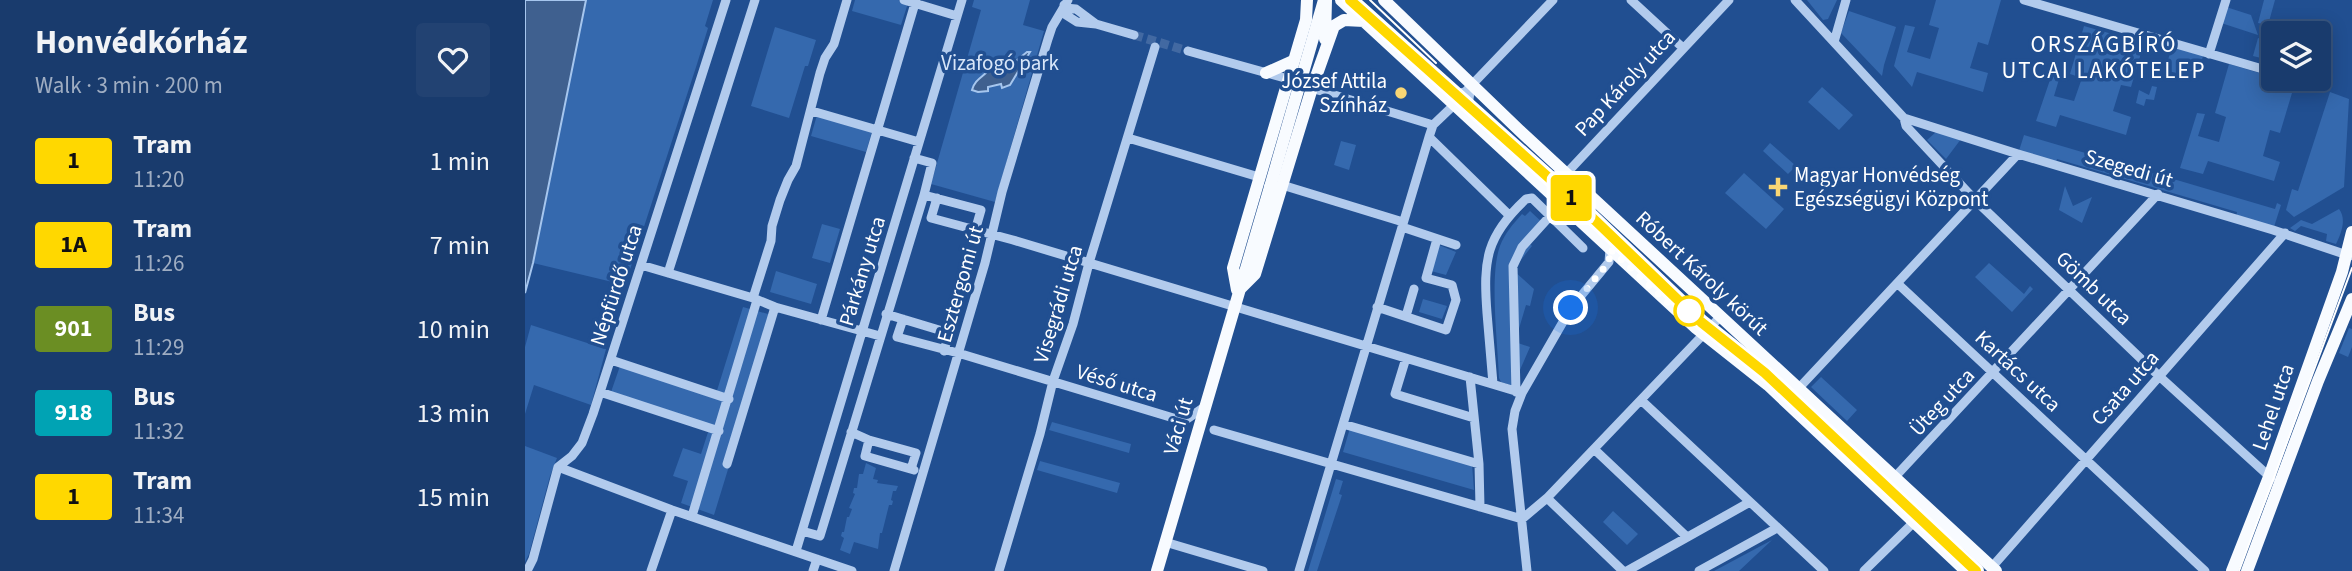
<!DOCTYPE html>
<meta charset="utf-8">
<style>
body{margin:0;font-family:"Source Sans 3",sans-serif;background:#224272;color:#f1f3f6;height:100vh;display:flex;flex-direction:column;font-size:26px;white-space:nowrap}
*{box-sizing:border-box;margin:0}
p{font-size:23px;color:#9fadc2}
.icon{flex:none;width:38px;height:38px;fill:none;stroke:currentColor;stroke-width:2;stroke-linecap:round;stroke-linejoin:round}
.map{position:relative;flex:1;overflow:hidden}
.side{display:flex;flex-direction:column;background:#193b6d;width:525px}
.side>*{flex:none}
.badge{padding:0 14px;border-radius:5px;font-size:24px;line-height:46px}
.controls{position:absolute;left:1736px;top:21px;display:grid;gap:14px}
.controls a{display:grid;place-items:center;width:70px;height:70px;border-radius:7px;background:#193b6d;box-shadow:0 4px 18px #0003,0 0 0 2px #375580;font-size:35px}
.you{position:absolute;width:35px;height:35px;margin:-18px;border:5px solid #fff;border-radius:50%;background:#1a73e8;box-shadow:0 0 0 10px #1a73e833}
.map>.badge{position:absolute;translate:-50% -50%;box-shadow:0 0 0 4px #fff}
.round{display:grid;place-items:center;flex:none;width:74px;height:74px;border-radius:7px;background:#224272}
.summary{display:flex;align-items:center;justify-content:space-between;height:119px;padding:0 35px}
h1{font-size:33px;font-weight:700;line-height:52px}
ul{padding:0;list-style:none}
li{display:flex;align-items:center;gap:21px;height:84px;padding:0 35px}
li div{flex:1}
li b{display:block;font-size:26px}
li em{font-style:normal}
li .badge{min-width:77px;font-weight:700;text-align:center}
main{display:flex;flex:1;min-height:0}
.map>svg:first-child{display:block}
</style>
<main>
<section class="side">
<div class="summary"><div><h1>Honvédkórház</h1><p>Walk · 3 min · 200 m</p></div><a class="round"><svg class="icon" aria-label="heart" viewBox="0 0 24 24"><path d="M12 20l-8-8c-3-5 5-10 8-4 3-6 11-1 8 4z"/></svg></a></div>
<ul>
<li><span class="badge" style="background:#ffd800;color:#111">1</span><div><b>Tram</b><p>11:20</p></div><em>1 min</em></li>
<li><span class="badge" style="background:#ffd800;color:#111">1A</span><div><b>Tram</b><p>11:26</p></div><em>7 min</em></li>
<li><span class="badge" style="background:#6b8e23;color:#fff">901</span><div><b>Bus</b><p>11:29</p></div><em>10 min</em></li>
<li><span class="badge" style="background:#00a3b4;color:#fff">918</span><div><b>Bus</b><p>11:32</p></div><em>13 min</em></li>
<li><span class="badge" style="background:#ffd800;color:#111">1</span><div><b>Tram</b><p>11:34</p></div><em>15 min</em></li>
</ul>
</section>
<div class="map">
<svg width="1827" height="571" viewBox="0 0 1827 571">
<rect width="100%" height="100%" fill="#214f91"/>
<path fill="#3569ae" d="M61 0H188L180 26 183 28 172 64 100 285 8 263Z
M330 0H373L383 3 376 25 327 11Z
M449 0H505L498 25 519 31 470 202 406 184 456 10 447 7Z
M1282 0H1312L1303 19 1298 20Z
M1411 0H1476L1463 45 1453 42 1445 68 1463 73 1458 92 1392 72 1387 87 1369 66 1380 25 1390 27 1382 52 1405 59 1414 28 1404 25Z
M1739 0H1750L1743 25 1733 23Z
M1698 6 1726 15 1733 35 1693 22Z
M1324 11 1371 27 1359 65 1357 76 1316 33Z
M1559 26 1619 43 1606 87 1596 85 1588 111 1606 117 1601 135 1535 115 1531 127 1511 121 1527 74 1535 76 1529 96 1549 101 1557 78 1545 74Z
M250 27 291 40 283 66H280L264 118 226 106Z
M1733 38 1748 42V61L1728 56Z
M1648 43 1679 52 1672 79 1640 70Z
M1704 64 1748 77V79L1770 83 1755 133 1745 130 1738 156 1755 162 1749 181 1683 161 1678 174 1655 168 1672 113 1680 114 1673 136 1694 142 1701 117 1690 113Z
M1627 86 1632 87 1629 100 1621 99 1619 106 1611 103 1614 90 1624 95Z
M1297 87 1328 115 1314 130 1283 102Z
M1805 92 1824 99 1819 187 1769 217 1761 210 1767 189 1773 191Z
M292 115 347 131 341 152 286 136Z
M1411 132 1436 139 1421 159 1402 140Z
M1499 135 1750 209 1752 203 1756 205 1748 230 1711 218 1712 212 1532 159 1530 165 1493 154Z
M816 141 831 145 824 170 809 165Z
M1245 143 1271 166 1263 174 1238 151Z
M1219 173 1259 209 1241 229 1200 193Z
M1540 186 1548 206 1567 197 1557 223 1534 210Z
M1814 209C1822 219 1816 234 1811 244L1801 241 1802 234 1776 226 1770 231 1765 228 1776 220 1787 224Z
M1005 211 1019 224 1003 242 1007 246 988 270 1009 289 1005 306 1001 305 990 342 1005 347 988 386 976 382 974 378C973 345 964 275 975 246 980 233 988 224 997 214L1000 216Z
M297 224 315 229 305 263 287 258Z
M914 245 931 252 921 275 906 271Z
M1109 252 1161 301 1159 303 1107 254Z
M1464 263 1499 294 1505 286 1508 289 1487 312 1450 277Z
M251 271 292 284 286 304 245 292Z
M898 299 922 306 917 319 894 312Z
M218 307 250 316 189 515 156 503 163 481 148 476 158 448 176 454 185 426 86 392 95 366 190 397Z
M6 325 81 349 66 405 9 385 0 414V347Z
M1824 328 1827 329V347L1823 357 1814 353Z
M1296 377 1332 410 1322 421 1286 387Z
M527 422 606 444 604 453 524 430Z
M825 428 947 464 949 490 818 452Z
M0 446 32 458 25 476 4 554 0 562Z
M515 461 595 483 592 493 512 470Z
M341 463 351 468 348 479 353 480 352 483 373 486 371 491H368L366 500 368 501 367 505H364L357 533H355L353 549 329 542 325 554 315 550 319 538 316 536 317 532H319L322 517H324L327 509 324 508 330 494 328 493 329 488H332L334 474H338Z
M811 479 818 481 814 494 817 495 792 571H783Z
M1088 511 1113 534 1102 545 1078 522Z
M1247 540 1214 571H1189Z"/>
<path fill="#3f608f" stroke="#a6c6ee" stroke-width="2" d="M0 0H61L8 263 0 293Z
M502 52H505L485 85 477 88 476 84 463 87V91L453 92 447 90C450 78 461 76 467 66H485Z"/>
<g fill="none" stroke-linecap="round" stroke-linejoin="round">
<path stroke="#4269a2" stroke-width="9" stroke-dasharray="9 4.5" stroke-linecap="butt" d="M609 35 663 51"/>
<path stroke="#b2cbed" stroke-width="9" d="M379 0 432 16
M1106 0 1157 47
M1270 0 1379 118 1493 154 1748 230 1825 256
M1499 0 1748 72
M539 5 541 15 552 22 571 24 609 35
M540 8 551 9 571 24
M1309 42 1321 0
M663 51 767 80
M1684 54 1701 0
M1772 79 1796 85
M783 87 908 125
M922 96 940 92 1028 0
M287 111 394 142
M1379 118 1381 126 1451 201 1634 376 1746 478
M945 119 943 105 946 86
M904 137 984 215
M603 138 734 177
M757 185 878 222
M1024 192 1204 0
M399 195 456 210 450 231
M412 198 406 218 488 240 997 393
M877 227 931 245
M116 265 228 298 250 307 355 336
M143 273 230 0
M1372 283 1680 571
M228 298 246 241 247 226 255 200 263 180 271 166 295 73 300 58 309 44 322 0
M852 307 921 330 931 300 927 285 901 278 912 239
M361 314 424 333 419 351
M881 316 889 289
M378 319 372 337 433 353 655 420 659 421 678 408
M296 320 391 0
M881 358 870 394 949 418
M86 360 204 399
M945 377 954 464 955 507
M968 384C966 360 964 336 962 313 958 260 961 236 1001 199L1007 198 1058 248
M1273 389 1493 154
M75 392 194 431
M991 392 988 266 997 247 1025 216
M1116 400 1299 571
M818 424 954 464
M689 430 997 519 1022 498 1196 316
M326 432 344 440 391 453 386 469
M344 440 340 456 389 470
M1069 449 1162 537
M202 464 250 307
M33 467 147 510 327 571
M1369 478 1633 194
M1022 498 1098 571
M167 516 232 300
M277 531 295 536 399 195 407 163 389 158
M640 542 738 571
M271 551 437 0
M1467 567 1760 233
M2 571 8 559 33 467 47 456 57 443 68 414 201 0
M126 571 147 510
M288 571 292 559
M369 571 460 263 477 192 523 39 527 27 543 0
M474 571 515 434 528 381 548 324 564 263 630 47
M774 571 904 137 908 125 930 104
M1002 571 987 429 990 411 997 393 1046 308 1084 262 1085 249
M1102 571 1225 502
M1174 571 1252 528
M1339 571 1385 526 1387 520"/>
<path stroke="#f8fbff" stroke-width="12" d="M816 0 1171 328 1243 385 1441 571
M859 0 994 130 1471 571
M800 39 801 0
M741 73 768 61
M712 290 708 268 781 20 782 0
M714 290 730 274 787 88 809 26 819 20 839 21
M632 571 745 187
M1707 571 1744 477 1817 272 1827 232
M1722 571 1793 381 1827 299"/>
<path stroke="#fff" stroke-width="2" d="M825 0 1052 203 1176 322 1240 373 1451 571
M845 0 911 63
M1714 571 1827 268"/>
<path stroke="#f8fbff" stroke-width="12" d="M745 187 799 0"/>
</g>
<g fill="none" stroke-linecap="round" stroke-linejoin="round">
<defs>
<path id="line" d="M825 0 1052 203 1176 322 1240 373 1451 571"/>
</defs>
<use href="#line" stroke="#fff" stroke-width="16"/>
<use href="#line" stroke="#ffd800" stroke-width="10"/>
<path stroke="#fff" stroke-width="7" stroke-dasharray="0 12.6" d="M1046 308 1084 262 1085 249 1165 323 1164 311"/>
</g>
<g fill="#f9d674" stroke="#214f91" stroke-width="2.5">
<circle cx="876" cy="93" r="7"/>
<path d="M1249.5 176.5h7v7h7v7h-7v7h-7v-7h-7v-7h7z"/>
</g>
<circle fill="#fff" stroke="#ffd800" stroke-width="3.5" cx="1164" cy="311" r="14"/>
<g text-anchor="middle" stroke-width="7" stroke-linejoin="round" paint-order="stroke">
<g font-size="21" fill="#d8e6f9" stroke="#214f91">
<text x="475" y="70">Vizafogó park</text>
</g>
<g font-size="21" fill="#fff" stroke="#214f91" text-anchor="end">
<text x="862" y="88">József Attila<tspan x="862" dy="24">Színház</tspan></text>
<text x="1269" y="182" text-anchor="start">Magyar Honvédség<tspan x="1269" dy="24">Egészségügyi Központ</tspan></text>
</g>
<g font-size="21" fill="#fff" stroke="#214f91">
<text transform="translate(1100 83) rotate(-47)" y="7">Pap Károly utca</text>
<text transform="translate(1604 168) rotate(16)" y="7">Szegedi út</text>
<text transform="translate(337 271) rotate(-73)" y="7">Párkány utca</text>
<text transform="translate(1177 273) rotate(43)" y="7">Róbert Károly körút</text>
<text transform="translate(435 284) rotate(-74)" y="7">Esztergomi út</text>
<text transform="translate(91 285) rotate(-72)" y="7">Népfürdő utca</text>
<text transform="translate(1569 288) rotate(44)" y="7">Gömb utca</text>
<text transform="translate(533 304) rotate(-73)" y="7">Visegrádi utca</text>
<text transform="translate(1493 371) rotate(43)" y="7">Kartács utca</text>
<text transform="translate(592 383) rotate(17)" y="7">Véső utca</text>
<text transform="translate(1600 388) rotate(-49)" y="7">Csata utca</text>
<text transform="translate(1417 402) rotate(-47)" y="7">Üteg utca</text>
<text transform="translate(1748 407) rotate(-71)" y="7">Lehel utca</text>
<text transform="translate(653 426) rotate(-74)" y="7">Váci út</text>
</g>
<g font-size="23" letter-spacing="2" fill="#fff" stroke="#214f91">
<text x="1579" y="52">ORSZÁGBÍRÓ<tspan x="1579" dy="26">UTCAI LAKÓTELEP</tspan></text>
</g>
</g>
</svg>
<div class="controls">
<a><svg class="icon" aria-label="layers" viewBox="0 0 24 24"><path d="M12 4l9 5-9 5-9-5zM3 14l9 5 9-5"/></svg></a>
</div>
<div class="you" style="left:1046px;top:308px"></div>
<b class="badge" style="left:1046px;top:198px;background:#ffd800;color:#111">1</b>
</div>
</main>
